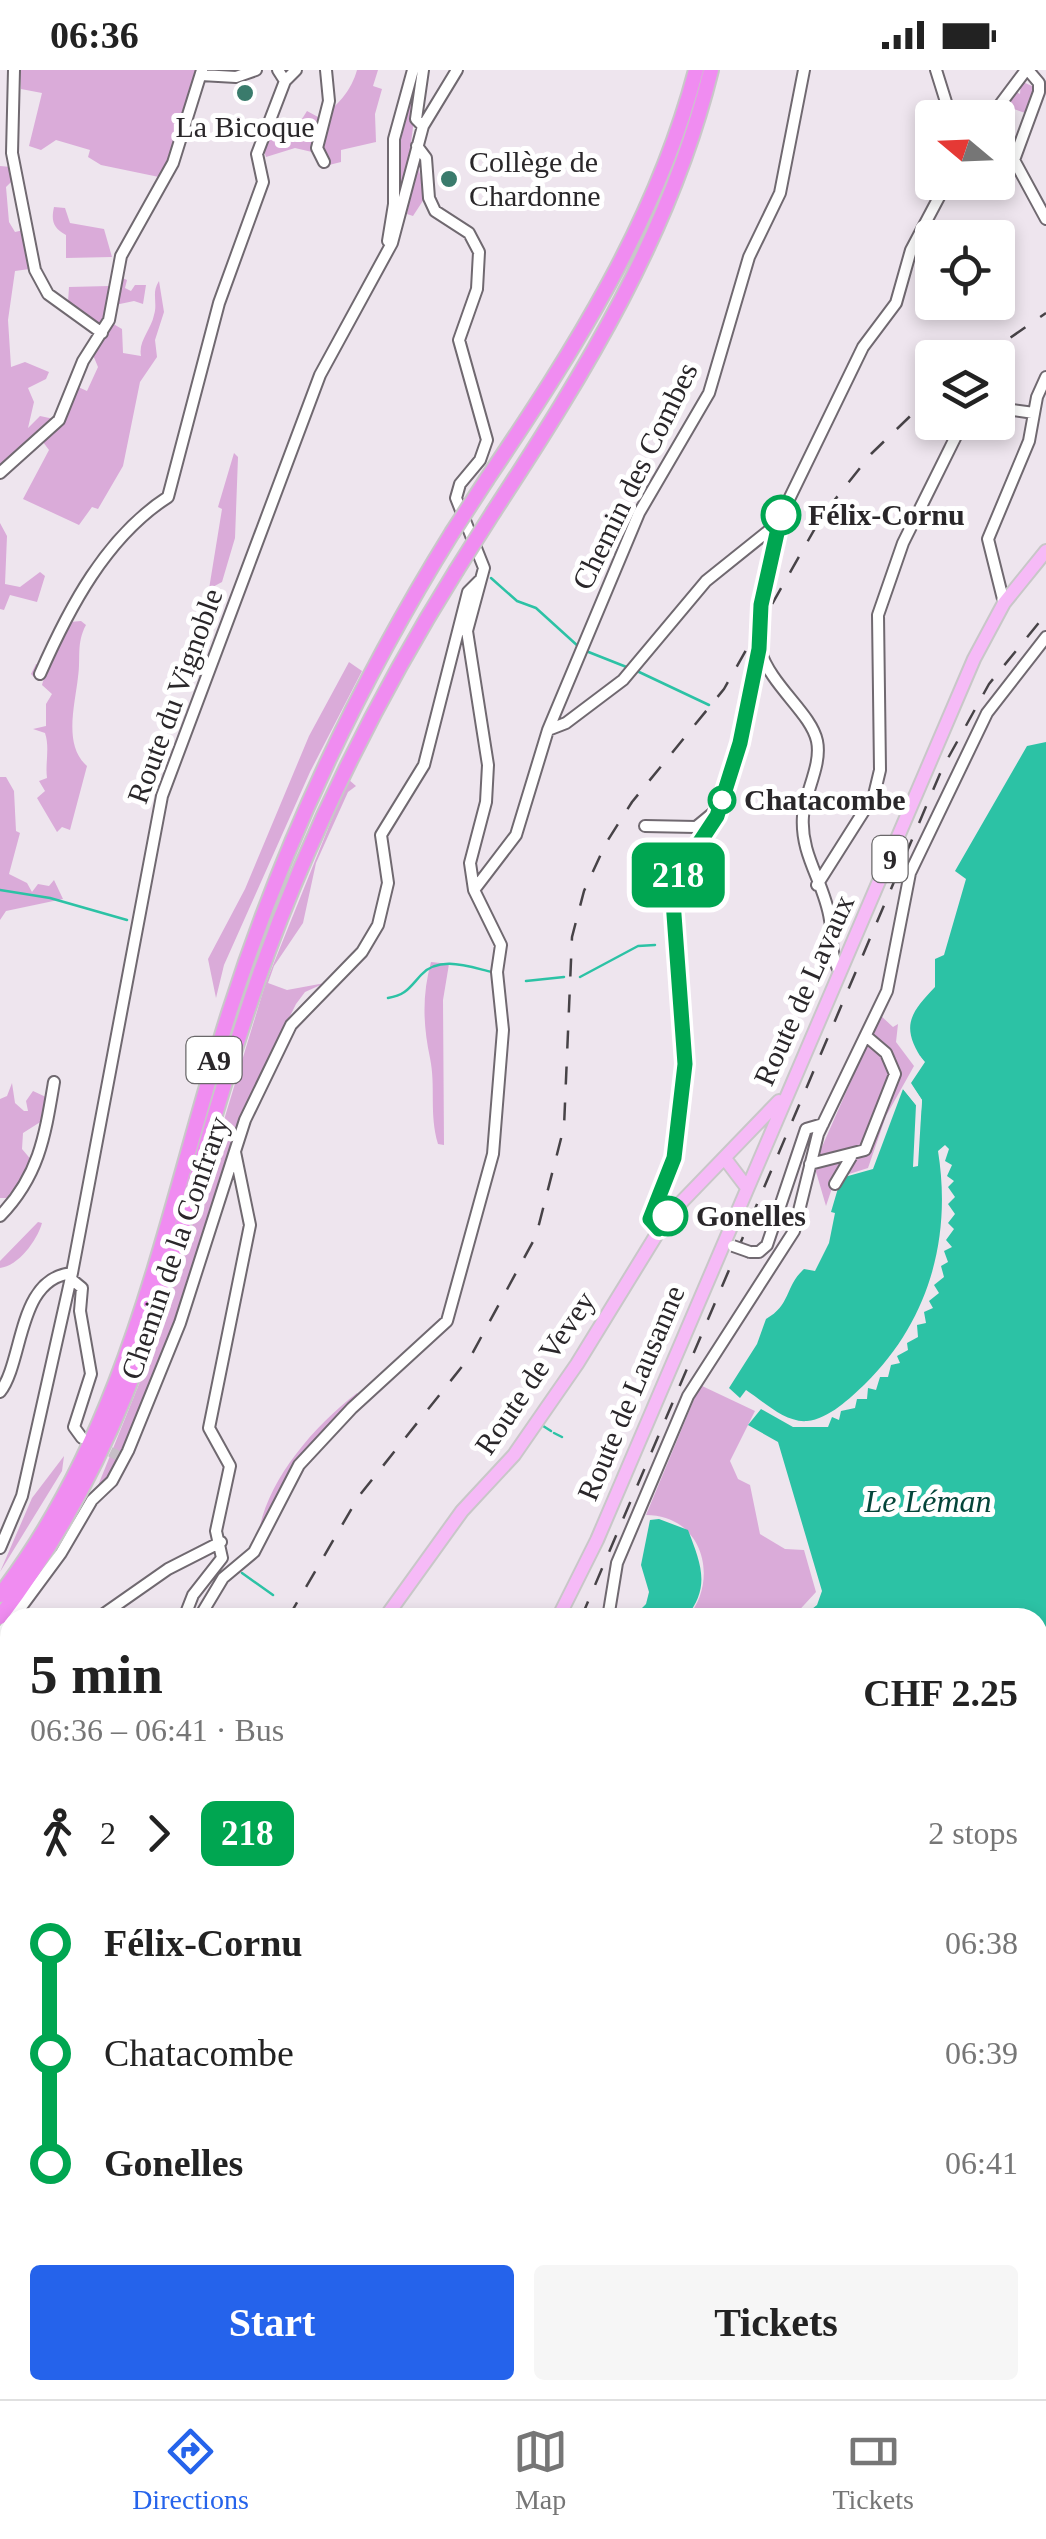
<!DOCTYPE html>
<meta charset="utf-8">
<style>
body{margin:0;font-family:Georgia,serif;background:#f6f6f6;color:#222;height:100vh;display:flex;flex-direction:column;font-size:38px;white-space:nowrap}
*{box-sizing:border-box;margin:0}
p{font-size:32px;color:#767676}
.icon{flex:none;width:55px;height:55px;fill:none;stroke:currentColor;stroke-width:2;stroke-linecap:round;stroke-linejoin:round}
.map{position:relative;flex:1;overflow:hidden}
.side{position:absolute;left:0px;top:1538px;width:1048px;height:792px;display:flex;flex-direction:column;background:#fff;border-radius:30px 30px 0 0;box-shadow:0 5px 15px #0003}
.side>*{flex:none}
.badge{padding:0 20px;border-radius:15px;font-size:35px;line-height:65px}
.needle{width:65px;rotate:289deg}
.buttons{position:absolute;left:915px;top:30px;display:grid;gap:20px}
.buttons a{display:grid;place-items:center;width:100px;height:100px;border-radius:10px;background:#fff;box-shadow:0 5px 15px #0003;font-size:50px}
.map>.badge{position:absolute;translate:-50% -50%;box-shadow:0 0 0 5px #fff}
.legs{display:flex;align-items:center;gap:15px;height:110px;padding:0 30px;font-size:32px}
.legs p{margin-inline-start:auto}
.overview{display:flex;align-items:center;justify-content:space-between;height:170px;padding:0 30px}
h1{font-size:55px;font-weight:700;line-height:75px}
.cta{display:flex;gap:20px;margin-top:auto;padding:20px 30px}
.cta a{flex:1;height:115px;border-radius:10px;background:#2563eb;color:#fff;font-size:40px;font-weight:700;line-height:115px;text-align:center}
.cta a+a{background:#f6f6f6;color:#222}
ul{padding:0 30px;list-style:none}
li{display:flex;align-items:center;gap:35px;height:110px;font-size:38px}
li i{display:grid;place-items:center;width:15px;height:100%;margin:0 12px;background:currentColor}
li i::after{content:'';width:25px;height:25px;margin:-12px;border:8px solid;border-radius:50%;background:#fff}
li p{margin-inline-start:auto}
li:first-child i{background:linear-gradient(#0000 50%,currentColor 0)}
li:last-child i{background:linear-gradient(currentColor 50%,#0000 0)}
.status{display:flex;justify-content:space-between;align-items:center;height:70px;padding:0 50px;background:#fff;direction:ltr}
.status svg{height:28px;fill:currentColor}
.tab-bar{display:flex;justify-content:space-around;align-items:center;height:140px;border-top:2px solid #e0e0e0;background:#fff;font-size:28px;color:#767676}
.tab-bar a{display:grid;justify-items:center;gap:5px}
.tab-bar .active{color:#2563eb}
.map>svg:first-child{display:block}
</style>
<div class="status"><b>06:36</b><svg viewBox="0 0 49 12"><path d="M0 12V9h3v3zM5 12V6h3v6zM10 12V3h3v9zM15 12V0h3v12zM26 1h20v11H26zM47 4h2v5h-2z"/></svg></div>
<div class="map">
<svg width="1046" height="2329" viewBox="0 0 1046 2329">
<rect width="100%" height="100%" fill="#eee5ee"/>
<path fill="#daabd9" d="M20 0H206L174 95 159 107 101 95 88 87 90 80 56 70 41 80 29 76 42 23 21 19Z
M357 0H378L373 16 382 19 375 44 376 72 341 80V92L321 97 312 82 295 78 266 87 263 78 274 51 295 60 307 41 318 47C336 40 352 19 357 0Z
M418 2C415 44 410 100 397 138L399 76Z
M1021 11 1034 17 1025 43 1003 35 1014 21 1020 24Z
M419 83 422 99 418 97 426 126 413 146 407 144Z
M0 96 11 97 13 110 6 117 9 152 15 162 28 159 37 198 15 201 8 250 11 297 25 292 49 302 46 309 28 318 34 332 28 358 40 346 54 349 76 316 87 321 98 297 93 285 105 262 68 232 69 217 109 216 118 206 127 210 125 218 131 221 135 215H146L143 234 134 231 115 235 110 252 122 259 123 283 141 286C138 271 151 260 154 245 158 232 151 223 159 211L164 242 155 270 157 287 140 312 123 396 98 439 92 437 79 455 23 429 49 380 40 368 0 399Z
M54 137 65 138 70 153 104 159 112 187 66 188V165C53 158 51 151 54 137Z
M234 383 238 387 235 468 222 512 209 519 222 439 218 437Z
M0 453 7 466 5 514 20 517 40 502 45 506 37 532 10 525 4 540 0 539Z
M81 551 86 555C76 573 81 589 78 607 75 635 63 675 87 696L70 760 62 757 57 762 37 728 45 721 39 711 47 708C45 693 50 678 45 663L33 659 46 656V634L52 624 42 615 45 604 37 610 31 604 36 594 48 593 70 552Z
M349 592 362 601 310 702 224 895 216 928 208 889 245 819 309 666Z
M0 707H6L14 721 16 761 20 763 9 804 27 813 32 822 38 814 49 816 54 810 63 829 6 841 0 850Z
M348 709 356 716 348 722 316 793 303 853 274 896 268 913 287 920 325 913 305 922 296 934 251 1025 185 1231 115 1403 95 1423 158 1267 265 915Z
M431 892 449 894 443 930 444 1075 438 1074C429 1043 436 1017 430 988 423 955 422 925 431 892Z
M880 945 893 957 898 954 896 972 914 996 886 1046 868 1098 846 1105 837 1103 826 1136 814 1095Z
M12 1013 15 1033 24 1041H28L26 1031 33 1021 48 1028 45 1049 23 1063 22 1079 33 1092 8 1128H0V1029L7 1026Z
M38 1152 42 1153C37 1171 18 1196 0 1198V1191Z
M700 1315 755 1341 730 1391 738 1409 750 1415 760 1464 785 1479 804 1480 816 1522 793 1547H688C720 1508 702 1445 646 1445Z
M357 1323 360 1328 298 1395 260 1456C271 1407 313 1357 357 1323Z
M64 1386 62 1401 0 1502 32 1428Z"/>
<path fill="#2cc2a5" d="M1046 672V2329H114L120 2320H1038V1548L802 1547 817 1535 822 1521 778 1372 748 1355 761 1339 793 1357H828L832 1347 839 1350 841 1341 855 1338 857 1329H867L868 1318 876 1320 880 1307H888L891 1295 900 1293 897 1286 908 1280 907 1273 918 1267 917 1255 926 1253 924 1242 933 1238 929 1231 939 1223 934 1215 944 1207 941 1196 948 1192 944 1181 952 1177 946 1170 954 1159 948 1153 955 1144 948 1134 955 1127 948 1117 954 1111 947 1106 952 1095 945 1091 949 1079 945 1075 938 1081C952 1168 929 1251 865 1314 850 1328 829 1349 807 1351 785 1353 763 1331 746 1320L740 1328 729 1318 757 1274 766 1249C791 1235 785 1216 804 1199L815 1201 829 1173 835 1143 831 1142 841 1108 873 1099 903 1019 916 1035 913 1097 918 1096 922 1030 910 1013 924 992C901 958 908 945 935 917V889L944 885 966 809 955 801 1027 676Z
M659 1449 688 1460C701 1494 711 1517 686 1547H633L646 1534 649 1522 641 1495 650 1450Z"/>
<path fill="#eee5ee" d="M920 986 925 992 911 1013 922 1030 916 1097V1035L903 1019Z"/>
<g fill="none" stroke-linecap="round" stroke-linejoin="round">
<path stroke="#2cc2a5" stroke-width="2.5" d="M491 508 517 531 536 538 579 577
M586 581 629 598
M637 601 709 635
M0 820 50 828 127 850
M580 907 638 876 655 875
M526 911 564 907
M388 928C406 925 409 918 421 905 439 885 470 897 492 902
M540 1354 551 1361
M554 1363 562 1367
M242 1503 273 1525
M296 1543 304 1548
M0 2108 10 2114"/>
<path stroke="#044539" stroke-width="2.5" stroke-dasharray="12 10" stroke-linecap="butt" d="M1038 1726 1046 1717
M519 2329 526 2320"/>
<path stroke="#c7bfc7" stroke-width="10" stroke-dasharray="10 5" stroke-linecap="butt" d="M97 1375 123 1388"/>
<defs>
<path id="minor" d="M14 0 12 83 35 200 48 224 102 263
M278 0 285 11 296 0
M423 0 416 49 423 56
M936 0 951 48
M1028 0 1039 13V22L1014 90 1046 149
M201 5 236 7 256 0
M990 48 1026 0
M324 92 317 78 329 31 326 0
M388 171 394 134V69L413 0
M998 338 1034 343
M0 403 59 350 83 291 109 250 121 186 173 93 202 0
M1004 533 988 469 1029 371 1037 327 1046 307
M760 580C771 616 811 643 817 671 822 695 805 722 803 746 800 786 825 813 830 850 834 870 829 884 840 902
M40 604C69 538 106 467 168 427L219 233 263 112 257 84 285 11
M548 660 566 653 623 610 706 511 777 454
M645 756 696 757 713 743
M817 815 874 725 880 700 878 545 903 473 963 352
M474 820 516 765 548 660 639 443 709 323 749 187 780 123 804 0
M810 1094 865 1080 895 1004 886 983 866 966
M835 1114 851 1087
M0 1146C39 1106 45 1066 54 1012
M659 1159 650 1145 674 1088 685 994 673 824 682 795 717 745 740 673 759 579 761 535 777 454 863 277 896 233 911 180 947 112
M750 1182H759L767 1175 806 1059 823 1054
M71 1209 82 1218 80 1241 91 1304 74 1357 82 1368
M0 1322C24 1291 17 1208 72 1203
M0 1478 22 1426 72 1203 162 726 320 305 392 173 423 56 457 0
M13 1548 61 1483 92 1430 112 1411 128 1381 180 1253 245 1050 291 955 362 882 378 855 388 813 381 765 424 695 468 522 481 509
M98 1548 168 1499 221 1472
M184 1548 193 1525 222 1488 216 1461 230 1396 209 1358 250 1155 235 1082
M199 1548 223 1508 254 1482 299 1395 352 1338 447 1251 493 1084 503 960 497 902 501 875 474 820 470 793 486 732 488 695 467 561 484 498 456 428 460 414 480 390 487 370 459 270 477 219 479 182 469 163 435 141 429 128 426 88 417 76
M608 1548 617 1493 688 1326 794 1161 818 1064 887 921 910 803 987 643 1046 567
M0 1564 10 1552
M0 1670 10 1658
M0 1806 10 1794
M0 2017 10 2012
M25 2322 27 2320
M12 2329 17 2320"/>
<path id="major" d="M726 1090 745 1115
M385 1548 462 1441 514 1385 577 1294 668 1146 779 1031
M558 1548 597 1470 974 589 1004 533 1046 481
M0 2026 10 2021
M67 2329 71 2320"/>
<path id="highway" d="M487 409C574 280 656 152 696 0
M494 441C585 302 671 163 711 0
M0 1525C132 1353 165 1144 229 943 283 774 358 614 452 463
M0 1547C145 1356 172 1171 244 951 295 793 368 642 456 501"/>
</defs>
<use href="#minor" stroke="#706970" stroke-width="14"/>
<use href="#major" stroke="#c8c7c8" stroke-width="16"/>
<use href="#highway" stroke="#c8c7c8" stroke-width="18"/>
<use href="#minor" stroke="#fff" stroke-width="10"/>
<use href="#major" stroke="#f6baf7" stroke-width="12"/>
<use href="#highway" stroke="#f08cf1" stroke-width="14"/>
<path stroke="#474347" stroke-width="2.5" stroke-dasharray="18 18" stroke-linecap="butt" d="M981 288 1046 243
M288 1548 359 1426 472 1284 536 1166 564 1057 572 867 584 821 606 773 632 732 724 619 822 446 871 384 932 325
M581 1548 942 699 989 614 1046 544
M0 1873 10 1859
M98 2329 105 2320"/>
<defs>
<path id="minor-bridge" d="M733 1176 750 1182"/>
<path id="highway-bridge" d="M452 463 487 409
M456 501 494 441"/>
</defs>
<use href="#minor-bridge" stroke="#706970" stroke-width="14" stroke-linecap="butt"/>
<use href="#highway-bridge" stroke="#c8c7c8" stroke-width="18" stroke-linecap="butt"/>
<use href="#minor-bridge" stroke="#fff" stroke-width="10"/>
<use href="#highway-bridge" stroke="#f08cf1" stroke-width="14"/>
</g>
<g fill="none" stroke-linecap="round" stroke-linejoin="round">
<defs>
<path id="line-1" d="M668 1146 659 1159 650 1149 674 1088 685 994 673 831 676 808 717 746 740 673 759 579 761 535 781 445"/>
</defs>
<use href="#line-1" stroke="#fff" stroke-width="22"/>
<use href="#line-1" stroke="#00a651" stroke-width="15"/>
</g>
<g fill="#3a7b6c" stroke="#fff" stroke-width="4">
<circle cx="245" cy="23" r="10"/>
<circle cx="449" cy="109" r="10"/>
</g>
<g fill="#fff" stroke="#00a651" stroke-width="5">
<circle cx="781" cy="445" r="18"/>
<circle cx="722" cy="730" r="12"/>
<circle cx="668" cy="1146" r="18"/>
</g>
<g text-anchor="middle" stroke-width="10" stroke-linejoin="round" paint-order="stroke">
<g fill="#fff" stroke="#6a686a" stroke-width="2.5">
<rect x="872.5" y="766" width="35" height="46" rx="8"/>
<rect x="186.5" y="967" width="55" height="46" rx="8"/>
</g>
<g font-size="28" font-weight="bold" fill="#2a272a">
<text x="890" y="799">9</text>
<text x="214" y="1000">A9</text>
</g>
<g font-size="30" fill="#2a272a" stroke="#fff">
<text x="245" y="67">La Bicoque</text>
<text x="469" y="102" text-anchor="start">Collège de<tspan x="469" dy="34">Chardonne</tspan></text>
</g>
<g font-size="30" fill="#2a272a" stroke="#fff">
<text transform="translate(635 406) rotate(-64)" y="10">Chemin des Combes</text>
<text transform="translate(175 626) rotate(-70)" y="10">Route du Vignoble</text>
<text transform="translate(804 920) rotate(-66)" y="10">Route de Lavaux</text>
<text transform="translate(175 1178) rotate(-71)" y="10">Chemin de la Confrary</text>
<text transform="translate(535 1303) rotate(-56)" y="10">Route de Vevey</text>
<text transform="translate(631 1323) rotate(-67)" y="10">Route de Lausanne</text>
</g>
<g font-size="30" font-weight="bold" fill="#2a272a" stroke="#fff" text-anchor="start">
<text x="808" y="455">Félix-Cornu</text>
<text x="744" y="740">Chatacombe</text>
<text x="696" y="1156">Gonelles</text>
</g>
<g font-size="32" font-style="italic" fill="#044539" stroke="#fff">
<text x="928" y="1442">Le Léman</text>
</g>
</g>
</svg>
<div class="buttons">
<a><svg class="needle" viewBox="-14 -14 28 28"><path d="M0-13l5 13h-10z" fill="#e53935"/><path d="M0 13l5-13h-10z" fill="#767676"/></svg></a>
<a><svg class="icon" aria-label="locate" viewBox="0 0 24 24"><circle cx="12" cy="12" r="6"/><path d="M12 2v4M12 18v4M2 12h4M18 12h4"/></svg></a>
<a><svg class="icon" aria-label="layers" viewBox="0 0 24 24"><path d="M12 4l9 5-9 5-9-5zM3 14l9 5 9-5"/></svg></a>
</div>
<b class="badge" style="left:678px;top:805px;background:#00a651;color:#fff">218</b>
<section class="side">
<div class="overview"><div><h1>5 min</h1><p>06:36 – 06:41 · Bus</p></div><b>CHF 2.25</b></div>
<div class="legs"><svg class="icon" aria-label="walk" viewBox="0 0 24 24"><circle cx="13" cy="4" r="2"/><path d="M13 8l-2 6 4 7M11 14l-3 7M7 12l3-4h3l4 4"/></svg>2<svg class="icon" aria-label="forward" viewBox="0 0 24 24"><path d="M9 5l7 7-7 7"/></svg><b class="badge" style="background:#00a651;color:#fff">218</b><p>2 stops</p></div>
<ul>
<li><i style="color:#00a651"></i><b>Félix-Cornu</b><p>06:38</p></li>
<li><i style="color:#00a651"></i><span>Chatacombe</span><p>06:39</p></li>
<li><i style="color:#00a651"></i><b>Gonelles</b><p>06:41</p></li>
</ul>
<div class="cta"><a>Start</a><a>Tickets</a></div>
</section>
</div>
<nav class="tab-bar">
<a class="active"><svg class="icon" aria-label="directions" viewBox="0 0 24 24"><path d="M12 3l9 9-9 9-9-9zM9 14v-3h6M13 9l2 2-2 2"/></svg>Directions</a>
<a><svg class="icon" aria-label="map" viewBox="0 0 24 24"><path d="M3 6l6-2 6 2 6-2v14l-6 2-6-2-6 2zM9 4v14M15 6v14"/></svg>Map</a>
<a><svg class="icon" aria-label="tickets" viewBox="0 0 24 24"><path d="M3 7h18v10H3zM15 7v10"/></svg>Tickets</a>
</nav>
